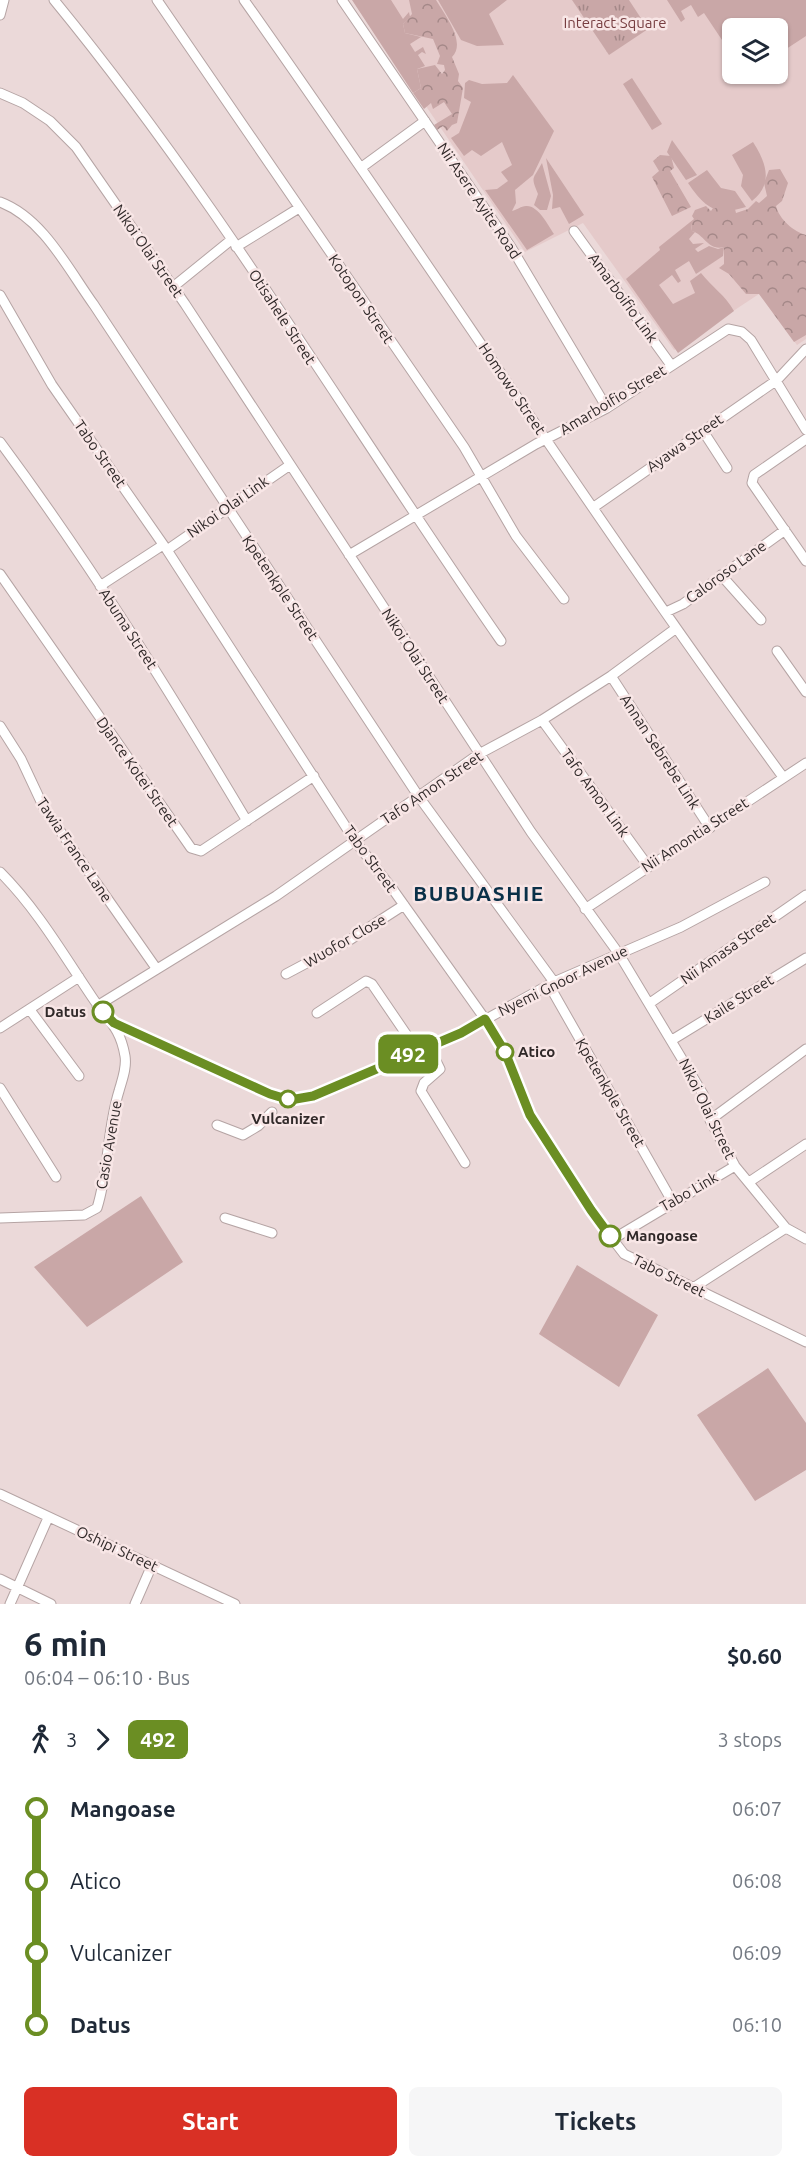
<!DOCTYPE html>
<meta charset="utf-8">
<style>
body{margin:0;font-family:Ubuntu,sans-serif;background:#f6f6f7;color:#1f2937;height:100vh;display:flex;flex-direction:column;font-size:22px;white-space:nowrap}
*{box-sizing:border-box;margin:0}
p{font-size:20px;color:#747a83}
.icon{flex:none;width:33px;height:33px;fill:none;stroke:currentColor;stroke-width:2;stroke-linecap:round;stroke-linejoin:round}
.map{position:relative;height:1604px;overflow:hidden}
.drawer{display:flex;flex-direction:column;background:#fff;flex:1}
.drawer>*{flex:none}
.badge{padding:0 12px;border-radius:9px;font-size:21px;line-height:39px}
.controls{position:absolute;left:722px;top:18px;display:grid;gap:12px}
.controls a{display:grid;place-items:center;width:66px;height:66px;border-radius:9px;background:#fff;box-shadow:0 2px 4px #0004;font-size:30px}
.map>.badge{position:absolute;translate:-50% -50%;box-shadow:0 0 0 3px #fff}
.legs{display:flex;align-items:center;gap:9px;height:66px;padding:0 24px;font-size:20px}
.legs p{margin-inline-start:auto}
.headline{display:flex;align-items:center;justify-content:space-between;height:102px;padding:0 24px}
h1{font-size:33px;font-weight:600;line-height:45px}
.action{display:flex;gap:12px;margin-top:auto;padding:12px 24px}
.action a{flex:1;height:69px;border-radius:9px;background:#d93025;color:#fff;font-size:24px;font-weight:600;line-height:69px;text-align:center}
.action a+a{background:#f6f6f7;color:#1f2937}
ul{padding:0 24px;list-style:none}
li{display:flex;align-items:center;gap:21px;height:72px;font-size:22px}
li i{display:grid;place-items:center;width:9px;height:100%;margin:0 8px;background:currentColor}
li i::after{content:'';width:15px;height:15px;margin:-8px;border:4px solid;border-radius:50%;background:#fff}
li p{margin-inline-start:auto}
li:first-child i{background:linear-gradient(#0000 50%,currentColor 0)}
li:last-child i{background:linear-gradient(currentColor 50%,#0000 0)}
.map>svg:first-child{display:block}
</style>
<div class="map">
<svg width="806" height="1604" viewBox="0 0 806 1604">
<defs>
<pattern id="forest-crowns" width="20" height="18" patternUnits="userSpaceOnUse" patternTransform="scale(1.5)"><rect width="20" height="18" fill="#c9a7a7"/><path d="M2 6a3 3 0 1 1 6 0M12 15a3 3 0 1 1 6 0" fill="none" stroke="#a48888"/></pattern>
<pattern id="park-tufts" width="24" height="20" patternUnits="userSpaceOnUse" patternTransform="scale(1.5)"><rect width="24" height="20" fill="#c9a7a7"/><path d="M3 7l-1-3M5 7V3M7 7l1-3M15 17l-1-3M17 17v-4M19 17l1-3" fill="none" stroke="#a48888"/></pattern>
</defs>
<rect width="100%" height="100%" fill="#ebd9d9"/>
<path fill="#e5caca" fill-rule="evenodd" d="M354 0H806V339L797 345 759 294 674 350 583 223 525 252ZM732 28H777V74H732Z"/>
<path fill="#c9a7a7" d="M352 0H391L403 19 409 12 410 17 403 24 405 33 421 37 410 44 415 52 423 47 426 54 422 52 418 55 425 66 417 69 421 88 413 93Z
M438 0H507L489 14 504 45 477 46 461 40Z
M667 0H806V36L777 55V28H732V55L704 13 698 17 691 5 681 11 685 19 681 22Z
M513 75 554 131 533 175 515 190 516 203 512 211C517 210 521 206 526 206 538 205 548 225 554 234L527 250 485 190 497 189 508 181 501 172 512 165 502 142 481 156 472 150 464 156 451 138 459 133 471 102 464 98 465 83 469 80 482 84 507 83Z
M632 78 662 124 652 130 623 84Z
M672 140 697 175 686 180 667 152Z
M753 142C766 162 774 184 752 201L741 186 743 175 732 155Z
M546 158 584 215 569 224 560 207 552 209 553 195Z
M542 163 551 196 547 210H540L534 205 538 194C531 176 532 181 542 163Z
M707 170 721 188 735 191 746 207C716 216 705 208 688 183Z
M694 219 691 224 692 231 695 232 689 239 693 244 704 243 695 249 698 252 709 246 718 249 724 247 723 256 696 274 689 261 675 270 681 281 678 283 672 275 659 285 673 304 695 293 690 281 701 273C712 287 726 296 734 311L678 353 626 279 660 250 659 247Z
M141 1196 183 1262 87 1327 34 1267Z
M577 1265 658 1315 619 1387 539 1334Z
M768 1368 806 1423V1470L755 1501 697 1415Z"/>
<path fill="url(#forest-crowns)" d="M409 0H436C444 14 467 42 452 57L459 74 458 81 463 88 457 123 452 125 447 131 443 126 437 130 434 125 452 114 444 102 433 109 431 103 424 109 413 93 421 88 417 69 435 65 442 74 445 70 444 65 437 64 440 56 433 39 405 33 403 24 412 14Z
M660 155 671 156 674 168 670 171 691 207 672 216 652 177 659 171 653 161Z
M780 169 788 183 782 201 776 206C779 219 794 232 806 235V335L794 342 759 294H746L729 274 719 268 724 264V247C708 251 705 235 692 231L691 223 694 219 692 216 695 210 706 206 711 211 713 208 735 209 736 213 748 209 756 201 759 203 767 196 764 183 769 170Z"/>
<path fill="url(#park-tufts)" d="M572 0H629L648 29 609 55Z"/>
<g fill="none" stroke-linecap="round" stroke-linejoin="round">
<defs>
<path id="minor" d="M54 0C219 201 352 427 501 641
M157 0 464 447 516 536 564 599
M244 0C426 257 597 523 783 777
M342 0 511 247 607 408
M0 15 4 0
M0 93 23 103 50 121 76 147 185 304 531 832 619 954 703 1094 710 1120 735 1166 786 1228 806 1239
M362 167 425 121
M0 202C43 218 68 269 94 305L419 797 554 982
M574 231 671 365
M236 247 299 208
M173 287 231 240
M0 295 52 385 167 550 355 841 394 891 485 1019 505 1052 530 1115 591 1211 624 1254 806 1342
M703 431 727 468
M806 439 754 475 752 483 806 561
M0 442C90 563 170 692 247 821
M594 507 777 380 806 349
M167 550 290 465
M349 555 536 444 607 408 728 329 742 332 751 340 806 430
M0 574 191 848 201 851 314 776
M721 575 761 620
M100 586 163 545
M666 612 683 604 785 530
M777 651 806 692
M611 676 710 828
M542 720 648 866
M0 726 21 759 44 808 156 968
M0 872C37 909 63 954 92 997 107 1020 120 1026 125 1056 127 1068 122 1080 119 1091 107 1129 109 1170 97 1208L84 1215 0 1218
M585 909 806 763
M286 974 348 941 404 905
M549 985 672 1201
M650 1003 806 895
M97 1006 276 896 479 754 542 720 611 676 675 629
M30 1010 79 1076
M317 1013 366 981 372 984 417 1050
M114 1023 270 1094 290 1100 313 1096 461 1033 554 982 681 927 765 882
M0 1028 79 977
M672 1040 806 958
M428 1045 440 1069 424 1083 421 1091 465 1163
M0 1088 56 1177
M710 1120 806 1049
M217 1125 243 1135 258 1126 272 1112
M749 1182 806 1144
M225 1218 272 1233
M613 1239 735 1166
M693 1288 786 1228
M0 1494 235 1604
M0 1579 51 1604
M10 1604 48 1518
M135 1604 152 1565"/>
</defs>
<use href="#minor" stroke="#b5a4a4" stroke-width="11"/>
<use href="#minor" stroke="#fff" stroke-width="9"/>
</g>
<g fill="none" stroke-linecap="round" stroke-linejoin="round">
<defs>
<path id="line-1" d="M103 1012 114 1023 270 1094 290 1100 313 1096 461 1033 485 1019 505 1052 530 1115 591 1210 610 1236"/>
</defs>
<use href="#line-1" stroke="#fff" stroke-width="14"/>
<use href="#line-1" stroke="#6b8e23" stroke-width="9"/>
</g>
<g fill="#fff" stroke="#6b8e23" stroke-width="3">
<circle cx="103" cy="1012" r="10"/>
<circle cx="505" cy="1052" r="8"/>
<circle cx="288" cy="1099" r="8"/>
<circle cx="610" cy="1236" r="10"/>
</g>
<g text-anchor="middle" stroke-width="5" stroke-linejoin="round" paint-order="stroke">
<g font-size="15" fill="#773e41" stroke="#f8e6e6">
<text x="615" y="28">Interact Square</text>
</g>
<g font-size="15" fill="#302929" stroke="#f8e6e6">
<text transform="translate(479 201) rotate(56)" y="5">Nii Asere Ayite Road</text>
<text transform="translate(148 251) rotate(55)" y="5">Nikoi Olai Street</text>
<text transform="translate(623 298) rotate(54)" y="5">Amarboifio Link</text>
<text transform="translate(361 299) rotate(56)" y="5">Kotopon Street</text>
<text transform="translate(282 317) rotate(57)" y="5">Otisahele Street</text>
<text transform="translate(512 389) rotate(56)" y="5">Homowo Street</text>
<text transform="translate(613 400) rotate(-31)" y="5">Amarboifio Street</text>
<text transform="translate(685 443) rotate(-35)" y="5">Ayawa Street</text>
<text transform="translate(100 454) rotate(55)" y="5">Tabo Street</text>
<text transform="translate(228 507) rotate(-35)" y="5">Nikoi Olai Link</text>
<text transform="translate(726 572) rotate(-36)" y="5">Caloroso Lane</text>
<text transform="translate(280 588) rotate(56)" y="5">Kpetenkple Street</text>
<text transform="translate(128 629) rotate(57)" y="5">Abuma Street</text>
<text transform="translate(415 656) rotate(57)" y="5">Nikoi Olai Street</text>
<text transform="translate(660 752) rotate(57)" y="5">Annan Sebrebe Link</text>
<text transform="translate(137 772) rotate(55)" y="5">Djance Kotei Street</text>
<text transform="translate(432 788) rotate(-34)" y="5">Tafo Amon Street</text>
<text transform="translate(595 793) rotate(54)" y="5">Tafo Amon Link</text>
<text transform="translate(695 835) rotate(-33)" y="5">Nii Amontia Street</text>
<text transform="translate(74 850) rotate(56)" y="5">Tawia France Lane</text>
<text transform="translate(370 859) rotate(54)" y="5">Tabo Street</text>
<text transform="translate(345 941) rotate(-30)" y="5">Wuofor Close</text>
<text transform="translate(728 949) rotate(-35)" y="5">Nii Amasa Street</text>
<text transform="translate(563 981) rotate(-26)" y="5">Nyemi Gnoor Avenue</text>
<text transform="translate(739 999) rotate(-32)" y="5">Kaile Street</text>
<text transform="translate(610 1093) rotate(60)" y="5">Kpetenkple Street</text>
<text transform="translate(707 1109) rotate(64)" y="5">Nikoi Olai Street</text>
<text transform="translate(109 1145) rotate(-80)" y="5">Casio Avenue</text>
<text transform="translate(689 1192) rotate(-30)" y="5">Tabo Link</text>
<text transform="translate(669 1276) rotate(26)" y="5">Tabo Street</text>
<text transform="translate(117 1549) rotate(25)" y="5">Oshipi Street</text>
</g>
<g font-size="15" font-weight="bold" fill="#302929" stroke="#f8e6e6" text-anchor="start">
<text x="86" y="1017" text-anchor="end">Datus</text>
<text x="518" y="1057">Atico</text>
<text x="288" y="1124" text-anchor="middle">Vulcanizer</text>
<text x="626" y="1241">Mangoase</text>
</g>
<g font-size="21" font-weight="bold" letter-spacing="1.5" fill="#0a3048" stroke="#f8e6e6">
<text x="479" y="901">BUBUASHIE</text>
</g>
</g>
</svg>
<div class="controls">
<a><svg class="icon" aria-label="layers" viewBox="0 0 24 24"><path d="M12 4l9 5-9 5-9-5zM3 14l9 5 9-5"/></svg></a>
</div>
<b class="badge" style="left:408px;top:1054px;background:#6b8e23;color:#fff">492</b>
</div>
<section class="drawer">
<div class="headline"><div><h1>6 min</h1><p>06:04 – 06:10 · Bus</p></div><b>$0.60</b></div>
<div class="legs"><svg class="icon" aria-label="walk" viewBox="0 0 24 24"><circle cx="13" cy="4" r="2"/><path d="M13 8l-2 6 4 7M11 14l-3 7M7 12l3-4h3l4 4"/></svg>3<svg class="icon" aria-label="forward" viewBox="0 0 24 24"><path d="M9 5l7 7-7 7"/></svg><b class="badge" style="background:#6b8e23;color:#fff">492</b><p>3 stops</p></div>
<ul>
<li><i style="color:#6b8e23"></i><b>Mangoase</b><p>06:07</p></li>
<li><i style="color:#6b8e23"></i><span>Atico</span><p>06:08</p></li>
<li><i style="color:#6b8e23"></i><span>Vulcanizer</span><p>06:09</p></li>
<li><i style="color:#6b8e23"></i><b>Datus</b><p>06:10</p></li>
</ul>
<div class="action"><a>Start</a><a>Tickets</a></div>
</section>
